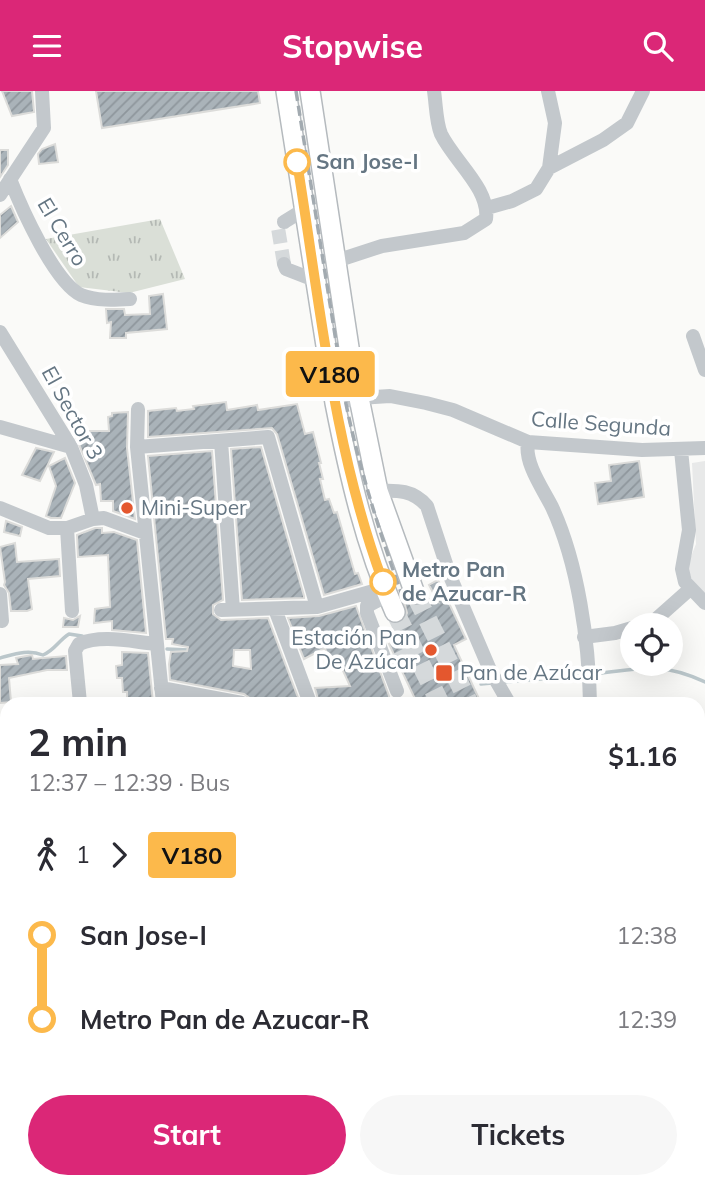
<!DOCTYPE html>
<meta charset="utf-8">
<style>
body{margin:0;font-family:Mulish,sans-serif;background:#f7f7f7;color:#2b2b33;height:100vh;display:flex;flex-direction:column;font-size:26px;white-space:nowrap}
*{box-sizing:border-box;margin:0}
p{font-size:23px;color:#7c7c81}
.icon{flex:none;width:38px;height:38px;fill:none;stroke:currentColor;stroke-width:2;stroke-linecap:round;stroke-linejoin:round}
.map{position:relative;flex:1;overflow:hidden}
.side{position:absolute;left:0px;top:606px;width:705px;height:492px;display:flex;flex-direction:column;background:#fff;border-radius:21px 21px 0 0;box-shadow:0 7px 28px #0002}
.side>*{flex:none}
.badge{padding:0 14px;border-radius:5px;font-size:24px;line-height:46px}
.buttons{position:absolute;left:620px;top:522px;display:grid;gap:14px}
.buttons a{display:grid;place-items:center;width:63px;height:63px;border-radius:50%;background:#fff;box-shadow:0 7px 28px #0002;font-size:35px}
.map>.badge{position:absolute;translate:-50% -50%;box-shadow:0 0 0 4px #fff}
.legs{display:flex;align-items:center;gap:10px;height:77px;padding:0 28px;font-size:23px}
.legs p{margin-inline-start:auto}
.overview{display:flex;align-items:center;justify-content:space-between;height:119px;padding:0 28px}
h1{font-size:38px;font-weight:700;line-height:52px}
.cta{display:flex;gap:14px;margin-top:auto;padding:14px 28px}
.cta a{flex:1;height:80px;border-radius:42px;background:#db2777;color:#fff;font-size:28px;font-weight:700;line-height:80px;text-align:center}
.cta a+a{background:#f7f7f7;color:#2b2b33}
ul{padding:0 28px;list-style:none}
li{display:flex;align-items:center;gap:24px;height:84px;font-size:26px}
li i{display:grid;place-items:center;width:10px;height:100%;margin:0 9px;background:currentColor}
li i::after{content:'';width:18px;height:18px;margin:-9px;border:5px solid;border-radius:50%;background:#fff}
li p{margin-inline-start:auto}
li:first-child i{background:linear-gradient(#0000 50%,currentColor 0)}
li:last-child i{background:linear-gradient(currentColor 50%,#0000 0)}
header{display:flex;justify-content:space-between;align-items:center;height:91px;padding:0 28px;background:#db2777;color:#fff;font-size:32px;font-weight:700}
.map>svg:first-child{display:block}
</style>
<header><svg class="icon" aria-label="menu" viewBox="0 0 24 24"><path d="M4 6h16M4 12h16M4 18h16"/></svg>Stopwise<svg class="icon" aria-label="search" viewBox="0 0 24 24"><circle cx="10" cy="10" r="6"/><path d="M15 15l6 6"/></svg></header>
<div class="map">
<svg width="705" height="1096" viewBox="0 0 705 1096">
<defs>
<pattern id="grass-tufts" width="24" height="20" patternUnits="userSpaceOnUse" patternTransform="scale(1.75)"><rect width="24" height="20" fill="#dadfd7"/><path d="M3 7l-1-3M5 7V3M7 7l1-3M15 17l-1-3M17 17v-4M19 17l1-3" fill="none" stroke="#b4b9b4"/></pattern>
<pattern id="building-hatch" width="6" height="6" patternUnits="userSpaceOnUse" patternTransform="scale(1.75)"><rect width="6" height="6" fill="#aab3b9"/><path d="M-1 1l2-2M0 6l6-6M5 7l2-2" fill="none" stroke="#8e969c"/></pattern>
</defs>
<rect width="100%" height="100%" fill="#fafaf8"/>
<path fill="#e8e9e9" d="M705 370V502L692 490 689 480 690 468 696 453 692 372Z
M579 1090H671L685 1096H576Z"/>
<path fill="url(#grass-tufts)" d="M160 128 185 188 129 202 79 196 46 148Z"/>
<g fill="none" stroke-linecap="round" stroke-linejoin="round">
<path stroke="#bbc7cb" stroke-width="3.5" d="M167 558 189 559
M0 567C15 563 28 558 43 564 55 559 58 550 69 543L82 545
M594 583C641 578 660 570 705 591
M504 591 587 584
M481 593 492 592"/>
</g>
<path fill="url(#building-hatch)" stroke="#dcdcda" stroke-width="2" fill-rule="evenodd" d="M2 0H32L34 21 12 25Z
M96 0H258L260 12 102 37Z
M55 53 58 71 39 73 38 63 42 58Z
M0 59H8V74L0 86Z
M11 115 18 131 0 147V124Z
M163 203 167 238 126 242V247H110L111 231 107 232 106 218H124L125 224 150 223 149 205Z
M226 311 227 319 257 314 258 319 297 313 305 343 313 341 321 372H319L323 388H320L325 409 329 408 334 422 337 421 355 483 358 482 362 493 324 504 277 343 272 337 148 346V320L176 317 177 320 194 318 193 315Z
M128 321 127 357 135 428 113 420V410H101L100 393 96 394 75 344 89 340H109L108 326 112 325V322Z
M261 356 304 505V507L242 509 231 358Z
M36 357 54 361 40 390 22 384Z
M212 360 223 509 213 514V523L221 529 268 527 300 612H278L251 608 244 603 170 589 169 573 171 561 187 560 188 556 172 553 173 548H166L148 365ZM234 559H250L251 578 233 575Z
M65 367 75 392 61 427H51L46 425 56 395 49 375Z
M639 370 644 406 598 413 595 392 611 390 609 374Z
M6 430 22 436 20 445 4 441Z
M95 437H102V442L114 441 137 449 146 542 112 539V530L94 532 95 518 110 516 108 464 78 466 77 444Z
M15 452 17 471 59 468 60 485 28 488 32 518 27 520H11L9 502 4 494 5 491 0 456Z
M438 489 466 548 454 554 481 612H417L389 553 400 548 396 533 404 529 407 522 403 507 414 515 420 514 426 507 438 511 429 494Z
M356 515 389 605V612H319L315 597 350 595 340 573 331 575 325 557 304 568 288 527 319 525Z
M80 525 78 536H63L64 527 73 529Z
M122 561 148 562 153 612H127V601H123L122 587H117L116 575 122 574Z
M32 564 33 568 66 565 67 579H47L9 587 11 611 0 612V574L18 573 16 567Z"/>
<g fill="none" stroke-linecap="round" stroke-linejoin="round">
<path stroke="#d5d9db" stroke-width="14" stroke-dasharray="14 7" stroke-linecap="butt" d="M284 173 278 137 284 131
M395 570 414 560"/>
<path stroke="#d5d9db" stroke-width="19" stroke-dasharray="19 10" stroke-linecap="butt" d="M415 503 469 612
M395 521 440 612"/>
<defs>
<path id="major" d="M286 0 335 312C349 383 365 454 395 521
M310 0 350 263 378 400 415 503
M698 886 705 891
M698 919 705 924"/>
</defs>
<use href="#major" stroke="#b5babe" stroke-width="22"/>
<path stroke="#c3c8cc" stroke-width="14" d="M549 77 603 49 627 32 643 0
M10 88C21 116 54 191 81 204 96 210 114 209 130 208
M0 104 44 37 42 0
M487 117 512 110 536 98 549 77 555 32 548 0
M284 131 305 118
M336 170 382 155 464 142 486 128C490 98 454 70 441 43 436 31 436 13 434 0
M284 173 286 178 317 190
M0 241 71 356 86 394 93 428
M693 245 705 279
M335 312 359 307 390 305 426 312 453 319 528 351 642 359 705 357
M138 318 137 356 163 612
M0 336 71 356
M221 350 233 519
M528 351C524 372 543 398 552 416 578 472 589 551 590 612
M137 356 268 346 317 516
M681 359 689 439 682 478 685 491 705 512
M378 400C398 399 413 399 427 415L450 485 490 579 509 612
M0 417 49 437H67L93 428 104 427 145 442
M67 437 72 520
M0 503 2 530
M388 504 367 515V522L397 600
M275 518 310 612
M221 519 317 516 384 497
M643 534 654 530 690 498
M584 546 615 542 632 537
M161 597 242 612
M80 612 75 560 79 553C102 543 133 551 157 553
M698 662 705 659
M0 680 7 682
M0 794 7 799
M0 868 7 850
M0 1038 7 1040
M136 1090 139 1096
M219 1090 223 1096
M337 1090 340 1096
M378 1096 388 1090
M538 1096H541"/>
<use href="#major" stroke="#fff" stroke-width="19"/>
<path stroke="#a2aab0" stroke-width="3.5" stroke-dasharray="10 5" stroke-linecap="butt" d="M296 0 346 313C360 380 380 443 403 507
M698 896 705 902"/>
</g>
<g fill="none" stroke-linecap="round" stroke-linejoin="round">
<defs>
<path id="line-1" d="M297 71C320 212 333 356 383 491"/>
</defs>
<use href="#line-1" stroke="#fff" stroke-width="16"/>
<use href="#line-1" stroke="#fcb94b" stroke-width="10"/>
</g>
<g fill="#fff" stroke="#fcb94b" stroke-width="3.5">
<circle cx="297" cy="71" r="12"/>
<circle cx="383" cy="491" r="12"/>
</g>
<g fill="#e4572e" stroke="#fff" stroke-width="2.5">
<circle cx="127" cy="417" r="7"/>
<circle cx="431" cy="559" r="7"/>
<rect x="435" y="573" width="18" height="18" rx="3.5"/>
</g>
<g text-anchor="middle" stroke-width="7" stroke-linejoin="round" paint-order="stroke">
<g font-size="21" font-weight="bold" fill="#657683" stroke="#fff" text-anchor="start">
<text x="316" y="78">San Jose-I</text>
<text x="402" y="486">Metro Pan<tspan x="402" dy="24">de Azucar-R</tspan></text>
</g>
<g font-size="21" fill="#657683" stroke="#fff">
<text transform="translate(62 141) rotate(59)" y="7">El Cerro</text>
<text transform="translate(72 322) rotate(61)" y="7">El Sector 3</text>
<text transform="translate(601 333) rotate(4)" y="7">Calle Segunda</text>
</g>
<g font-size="21" fill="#657683" stroke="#fff" text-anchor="start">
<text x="141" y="424">Mini-Super</text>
<text x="417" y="554" text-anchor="end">Estación Pan<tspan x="417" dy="24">De Azúcar</tspan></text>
<text x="460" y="589">Pan de Azúcar</text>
</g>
</g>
</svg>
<div class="buttons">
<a><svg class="icon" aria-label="locate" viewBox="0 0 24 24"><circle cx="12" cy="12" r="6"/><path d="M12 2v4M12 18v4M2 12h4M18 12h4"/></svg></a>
</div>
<b class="badge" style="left:330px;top:283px;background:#fcb94b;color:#111">V180</b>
<section class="side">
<div class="overview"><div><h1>2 min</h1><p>12:37 – 12:39 · Bus</p></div><b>$1.16</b></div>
<div class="legs"><svg class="icon" aria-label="walk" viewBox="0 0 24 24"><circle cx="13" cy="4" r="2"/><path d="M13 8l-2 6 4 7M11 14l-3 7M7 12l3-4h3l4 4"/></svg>1<svg class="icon" aria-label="forward" viewBox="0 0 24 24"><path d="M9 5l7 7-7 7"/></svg><b class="badge" style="background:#fcb94b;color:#111">V180</b></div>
<ul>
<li><i style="color:#fcb94b"></i><b>San Jose-I</b><p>12:38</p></li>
<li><i style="color:#fcb94b"></i><b>Metro Pan de Azucar-R</b><p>12:39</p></li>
</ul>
<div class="cta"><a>Start</a><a>Tickets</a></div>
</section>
</div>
